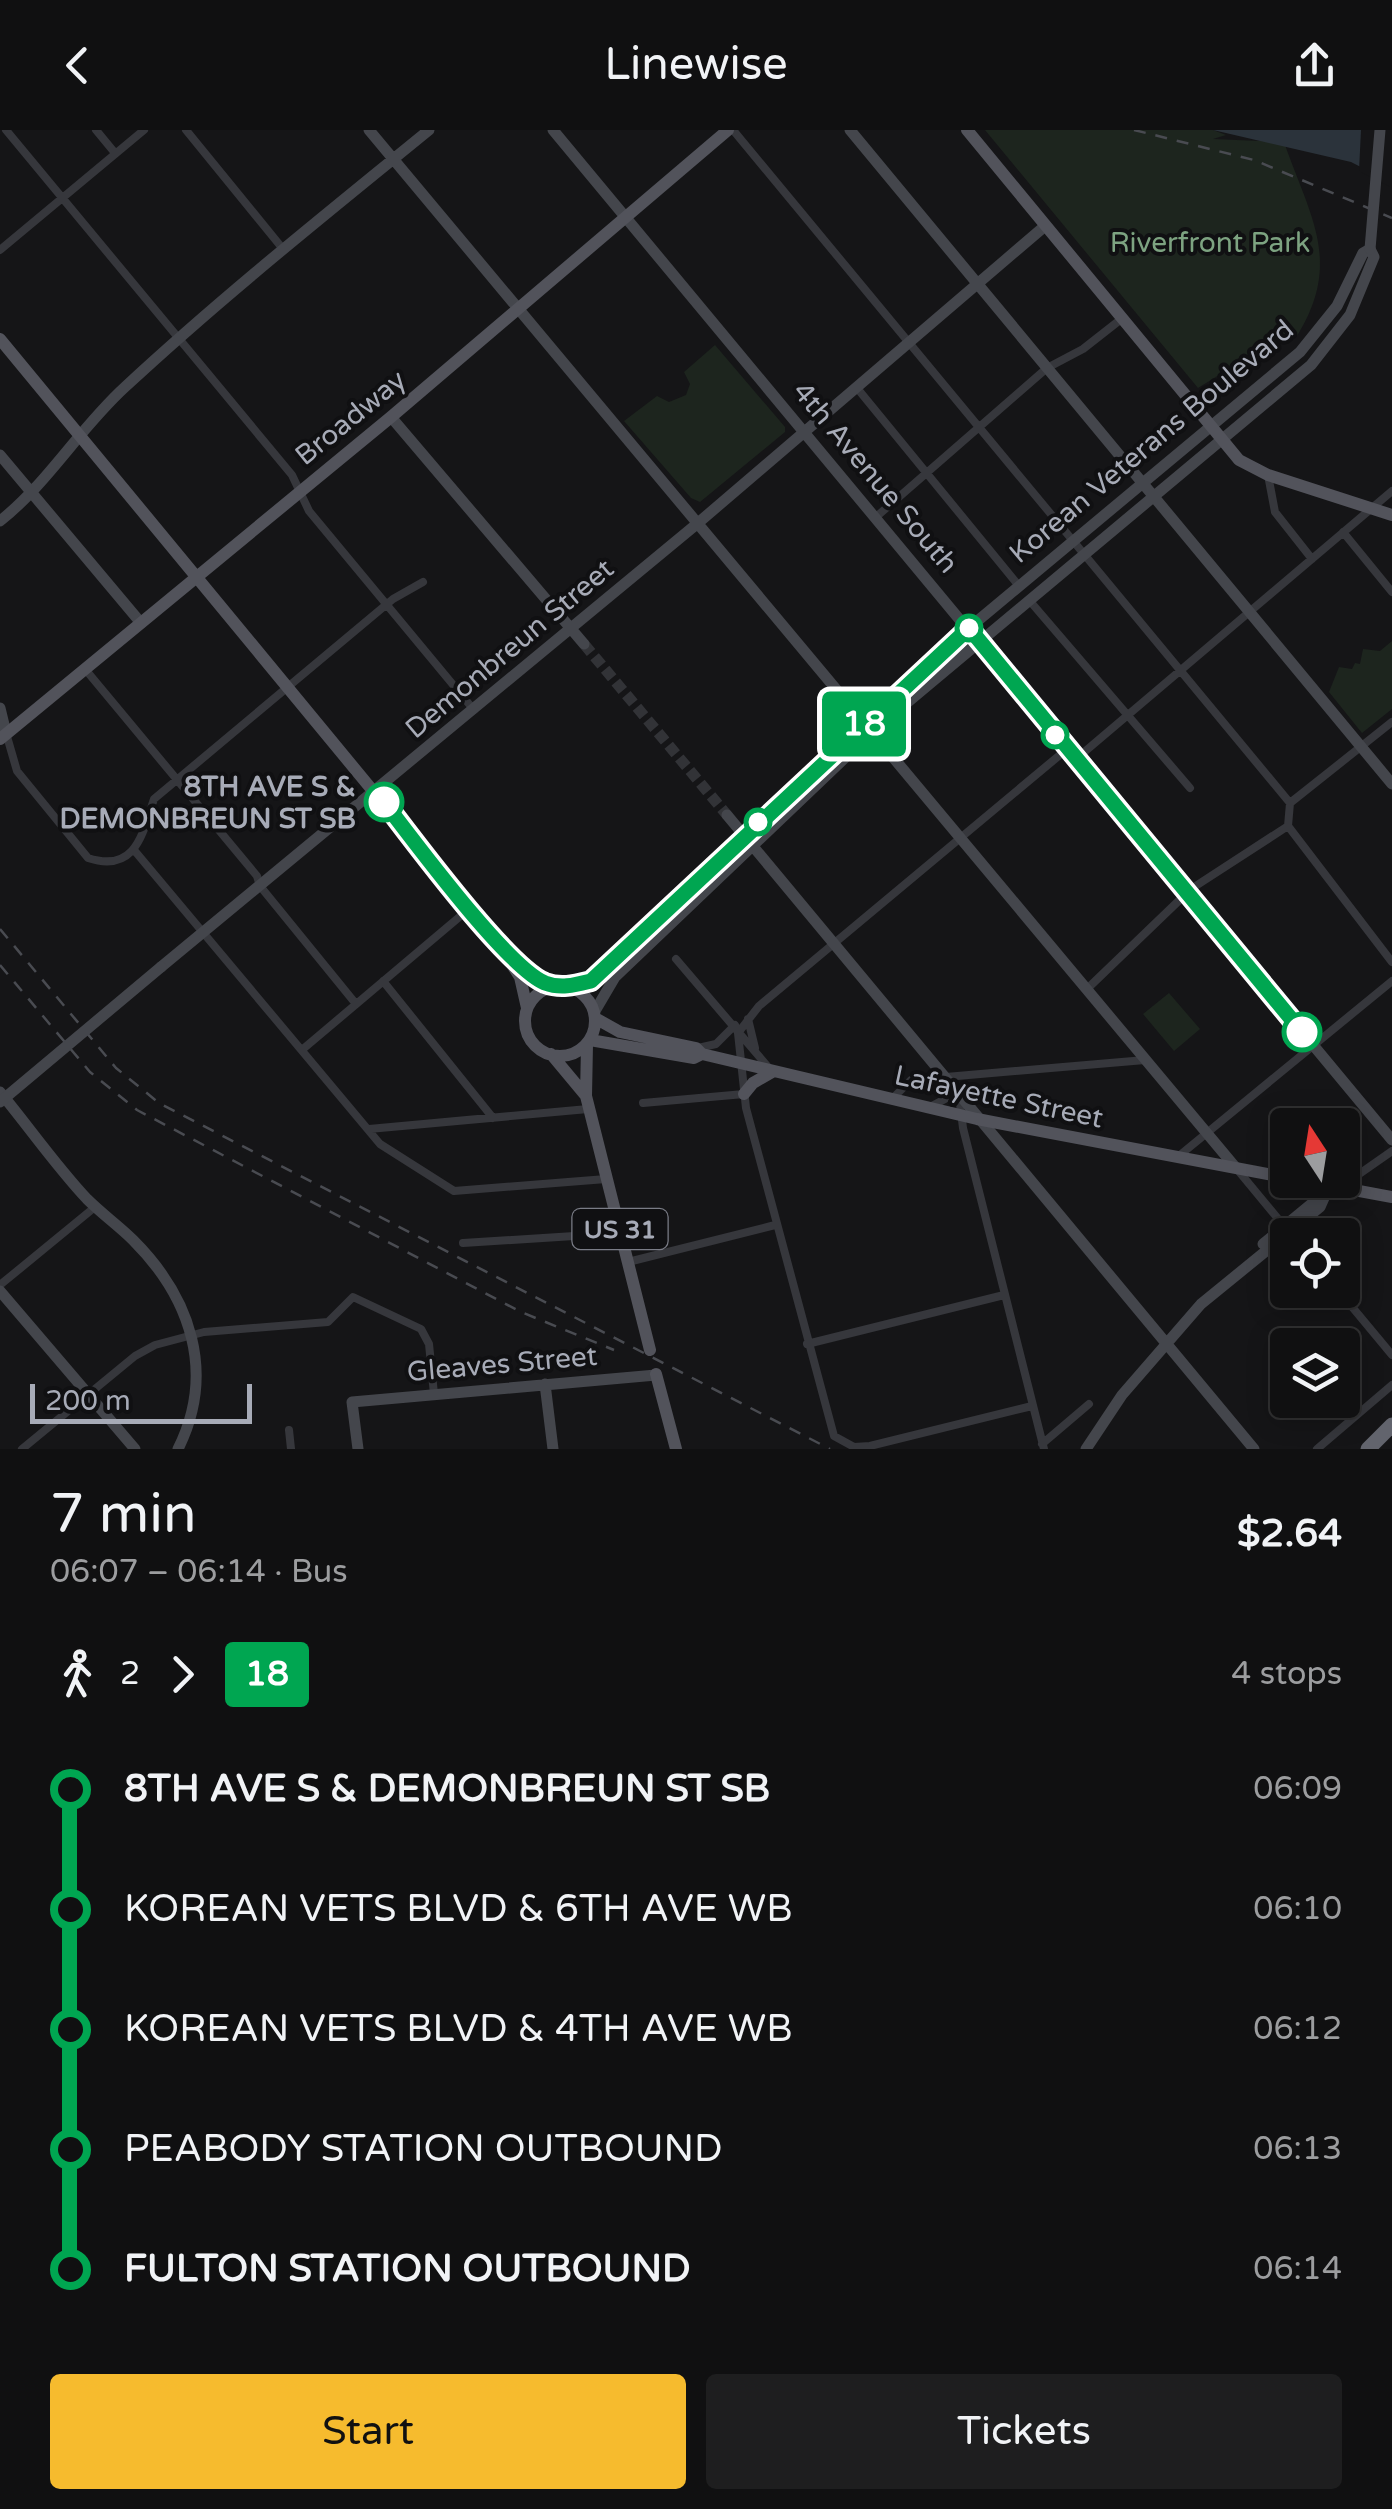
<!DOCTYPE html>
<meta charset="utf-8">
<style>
body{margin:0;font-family:"Varela Round",sans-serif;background:#1e1e1f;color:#f1f3f6;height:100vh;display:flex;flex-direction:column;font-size:38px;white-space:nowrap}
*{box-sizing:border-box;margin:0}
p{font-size:32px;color:#9c9d9f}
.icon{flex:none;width:55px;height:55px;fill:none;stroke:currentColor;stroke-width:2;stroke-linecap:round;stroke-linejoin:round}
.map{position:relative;height:1319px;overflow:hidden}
.drawer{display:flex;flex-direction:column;background:#101011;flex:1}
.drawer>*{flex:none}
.badge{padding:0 20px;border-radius:8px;font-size:35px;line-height:65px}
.needle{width:65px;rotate:348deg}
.controls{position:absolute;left:1270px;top:978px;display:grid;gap:20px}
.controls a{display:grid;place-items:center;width:90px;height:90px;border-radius:10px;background:#101011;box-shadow:0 5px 25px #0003,0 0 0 2px #303031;font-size:50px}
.scale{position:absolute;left:30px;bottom:25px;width:222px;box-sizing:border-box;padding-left:10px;border:5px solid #a7abb7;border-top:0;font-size:28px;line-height:35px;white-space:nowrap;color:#a7abb7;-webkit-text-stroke:8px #101012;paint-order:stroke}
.map>.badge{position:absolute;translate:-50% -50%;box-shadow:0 0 0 5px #fff}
.legs{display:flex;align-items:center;gap:15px;height:110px;padding:0 50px;font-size:32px}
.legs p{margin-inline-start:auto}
.headline{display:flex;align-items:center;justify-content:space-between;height:170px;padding:0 50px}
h1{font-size:55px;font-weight:600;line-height:75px}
.button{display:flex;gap:20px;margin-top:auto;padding:20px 50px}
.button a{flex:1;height:115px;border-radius:10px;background:#f6bb2e;color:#111;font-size:40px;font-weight:600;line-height:115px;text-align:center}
.button a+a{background:#1e1e1f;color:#f1f3f6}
ul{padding:0 50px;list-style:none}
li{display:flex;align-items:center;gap:35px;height:120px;font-size:38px}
li i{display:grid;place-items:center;width:15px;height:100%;margin:0 12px;background:currentColor}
li i::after{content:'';width:25px;height:25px;margin:-12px;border:8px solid;border-radius:50%;background:#101011}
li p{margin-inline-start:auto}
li:first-child i{background:linear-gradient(#0000 50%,currentColor 0)}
li:last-child i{background:linear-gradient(currentColor 50%,#0000 0)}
header{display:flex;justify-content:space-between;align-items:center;height:130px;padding:0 50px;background:#101011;font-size:45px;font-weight:600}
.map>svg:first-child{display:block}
</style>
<header><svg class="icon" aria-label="back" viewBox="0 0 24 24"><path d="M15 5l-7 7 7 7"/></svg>Linewise<svg class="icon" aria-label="share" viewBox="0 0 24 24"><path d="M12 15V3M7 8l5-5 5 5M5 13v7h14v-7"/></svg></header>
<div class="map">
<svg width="1392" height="1319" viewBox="0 0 1392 1319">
<rect width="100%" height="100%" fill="#151517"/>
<path fill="#1d251e" d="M985 0H1213L1226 5 1213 9 1284 12C1310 87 1343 131 1297 206L1280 207 1198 258Z
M715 215 785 297V302L700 372 691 368 624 291 657 266 669 272 686 265 690 254 684 242Z
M1392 511V579L1362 603 1329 562 1339 537 1352 539 1355 533 1360 534 1363 519 1380 521Z
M1169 863 1200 899 1174 921 1143 884Z"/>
<path fill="#2b333b" d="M1213 0H1392V53L1351 32Z"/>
<path fill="#151517" d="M1361 0H1392V58L1359 41Z"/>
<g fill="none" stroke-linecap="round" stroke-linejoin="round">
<path stroke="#323337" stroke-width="11" stroke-dasharray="11 5.5" stroke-linecap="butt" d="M584 514 727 685"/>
<path stroke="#36373c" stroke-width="8" d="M6 0 292 345 309 381 474 580
M96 0 115 23
M186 0 283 119
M733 0 1290 673 1288 696 1392 832
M0 120 144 0
M857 258 1019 456
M1268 345 1275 382 1312 429
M876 387 1047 238 1083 219 1120 190
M1343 402 1392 462
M1029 470 1190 658
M85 539 257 746 260 756 356 874
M6 603 17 641 88 728C137 744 143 701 154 669L393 469 423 452
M1076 629 1392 361
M1290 673 1392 592
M134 720 380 1014 454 1061 606 1049
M676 829 769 938
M383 851 493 988
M1087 859 1191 759 1288 696
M748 889 755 918
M698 918 716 914 735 895
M303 919 470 778
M959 966 963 998 1044 1319
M891 970 911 950 1145 930
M643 973 744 964
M930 977 945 969 947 952
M369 999 588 979
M1180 1025 1392 851
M1236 1038 1284 1096
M1342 1056 1392 1021
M463 1113 621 1103
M628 1132 775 1095
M0 1155 95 1077
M1338 1160 1392 1225
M807 1214 1004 1165
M1032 1276 870 1316 854 1317 834 1306 746 978 738 903 759 876 1067 619
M289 1300 291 1319
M1042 1314 1089 1274
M22 1319 135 1226 155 1215 204 1202 328 1192 353 1167 421 1199 429 1214 434 1264
M1317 1319 1392 1255"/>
<path stroke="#44464c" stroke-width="11" d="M369 0 1236 1038
M553 0 1392 1010
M850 0 1392 654
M391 287 584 514
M0 325 141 493
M0 391C48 353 79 299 125 257 222 167 326 84 429 0
M0 578 6 603
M727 685 1254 1319
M161 837 698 393 1045 96
M569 857 599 847 744 706 969 498 1300 222 1337 176 1363 123 1370 119 1374 127 1350 185 1311 235 872 602 615 847 595 881
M0 962C29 997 56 1036 87 1069 102 1084 119 1096 133 1110 191 1168 216 1243 178 1319
M1263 1114 1315 1071 1340 1057
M0 1161 135 1319
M545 1254 553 1319
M358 1319 352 1272 656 1245
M1086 1319 1122 1265 1201 1174 1320 1077 1324 1068"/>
<path stroke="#52535b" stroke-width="12" d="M967 0 1239 330 1268 345 1392 385
M0 209 496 810 520 847 527 878
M0 609 391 287 728 0
M506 819 534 847 555 856
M525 891a35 35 0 1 1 70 0a35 35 0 1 1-70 0Z
M595 888 620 902 696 918 702 924
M590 910 694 928 702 924 977 989 1288 1048
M587 915 586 966 650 1220
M551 924 586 966
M744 964 753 953 772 942
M1300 1050 1392 1067
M656 1244 676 1319"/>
<path stroke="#62646d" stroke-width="15" d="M1368 1319 1392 1295"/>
<path stroke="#494b51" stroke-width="2.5" stroke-dasharray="12 10" stroke-linecap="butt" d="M1134 0 1254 30 1392 88
M0 799 116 938 159 973 830 1319
M0 835 90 942 137 980 521 1182 614 1220"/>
<path stroke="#44464c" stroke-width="11" d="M1370 119 1380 0
M0 972 161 837"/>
</g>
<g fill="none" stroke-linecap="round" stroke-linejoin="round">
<defs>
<path id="line-1" d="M384 672C414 711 507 837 545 853 561 859 575 855 591 851L969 498 1302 902"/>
</defs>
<use href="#line-1" stroke="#fff" stroke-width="22"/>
<use href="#line-1" stroke="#00a651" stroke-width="15"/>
</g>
<g fill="#fff" stroke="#00a651" stroke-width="5">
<circle cx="969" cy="498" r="12"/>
<circle cx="1055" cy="605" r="12"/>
<circle cx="384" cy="672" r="18"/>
<circle cx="758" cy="692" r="12"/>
<circle cx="1302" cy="902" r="18"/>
</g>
<g text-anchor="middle" stroke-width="8" stroke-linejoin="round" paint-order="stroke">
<rect fill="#101012" stroke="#7a7c86" stroke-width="2.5" x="572.5" y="1079" width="95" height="40" rx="8"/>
<g font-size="25" font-weight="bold" fill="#a7abb7">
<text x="620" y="1108">US 31</text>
</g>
<g font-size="28" fill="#7da381" stroke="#101012">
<text x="1210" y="122">Riverfront Park</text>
</g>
<g font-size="28" fill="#a7abb7" stroke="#101012">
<text transform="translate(350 287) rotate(-39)" y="10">Broadway</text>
<text transform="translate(1151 311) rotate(-40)" y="10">Korean Veterans Boulevard</text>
<text transform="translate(876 347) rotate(50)" y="10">4th Avenue South</text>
<text transform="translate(509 518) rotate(-40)" y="10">Demonbreun Street</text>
<text transform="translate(999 966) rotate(12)" y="10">Lafayette Street</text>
<text transform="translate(502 1233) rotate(-5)" y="10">Gleaves Street</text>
</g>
<g font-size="28" font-weight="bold" fill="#a7abb7" stroke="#101012" text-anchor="end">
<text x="356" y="666">8TH AVE S &amp;<tspan x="356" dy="32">DEMONBREUN ST SB</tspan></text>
</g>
</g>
</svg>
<div class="controls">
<a><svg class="needle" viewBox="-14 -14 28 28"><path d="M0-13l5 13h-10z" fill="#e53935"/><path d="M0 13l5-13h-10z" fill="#9c9d9f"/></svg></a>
<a><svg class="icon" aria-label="locate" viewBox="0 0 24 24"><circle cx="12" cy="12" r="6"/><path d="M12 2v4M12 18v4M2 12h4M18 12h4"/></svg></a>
<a><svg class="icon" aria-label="layers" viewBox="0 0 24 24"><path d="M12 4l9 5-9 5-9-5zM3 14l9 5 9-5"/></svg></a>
</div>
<div class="scale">200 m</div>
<b class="badge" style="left:864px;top:594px;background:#00a651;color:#fff">18</b>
</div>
<section class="drawer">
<div class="headline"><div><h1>7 min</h1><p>06:07 – 06:14 · Bus</p></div><b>$2.64</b></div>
<div class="legs"><svg class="icon" aria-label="walk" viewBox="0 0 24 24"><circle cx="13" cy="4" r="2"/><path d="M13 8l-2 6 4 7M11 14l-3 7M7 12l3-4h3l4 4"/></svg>2<svg class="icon" aria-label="forward" viewBox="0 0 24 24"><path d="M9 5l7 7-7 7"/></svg><b class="badge" style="background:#00a651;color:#fff">18</b><p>4 stops</p></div>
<ul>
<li><i style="color:#00a651"></i><b>8TH AVE S &amp; DEMONBREUN ST SB</b><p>06:09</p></li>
<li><i style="color:#00a651"></i><span>KOREAN VETS BLVD &amp; 6TH AVE WB</span><p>06:10</p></li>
<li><i style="color:#00a651"></i><span>KOREAN VETS BLVD &amp; 4TH AVE WB</span><p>06:12</p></li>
<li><i style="color:#00a651"></i><span>PEABODY STATION OUTBOUND</span><p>06:13</p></li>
<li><i style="color:#00a651"></i><b>FULTON STATION OUTBOUND</b><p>06:14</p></li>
</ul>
<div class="button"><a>Start</a><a>Tickets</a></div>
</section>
